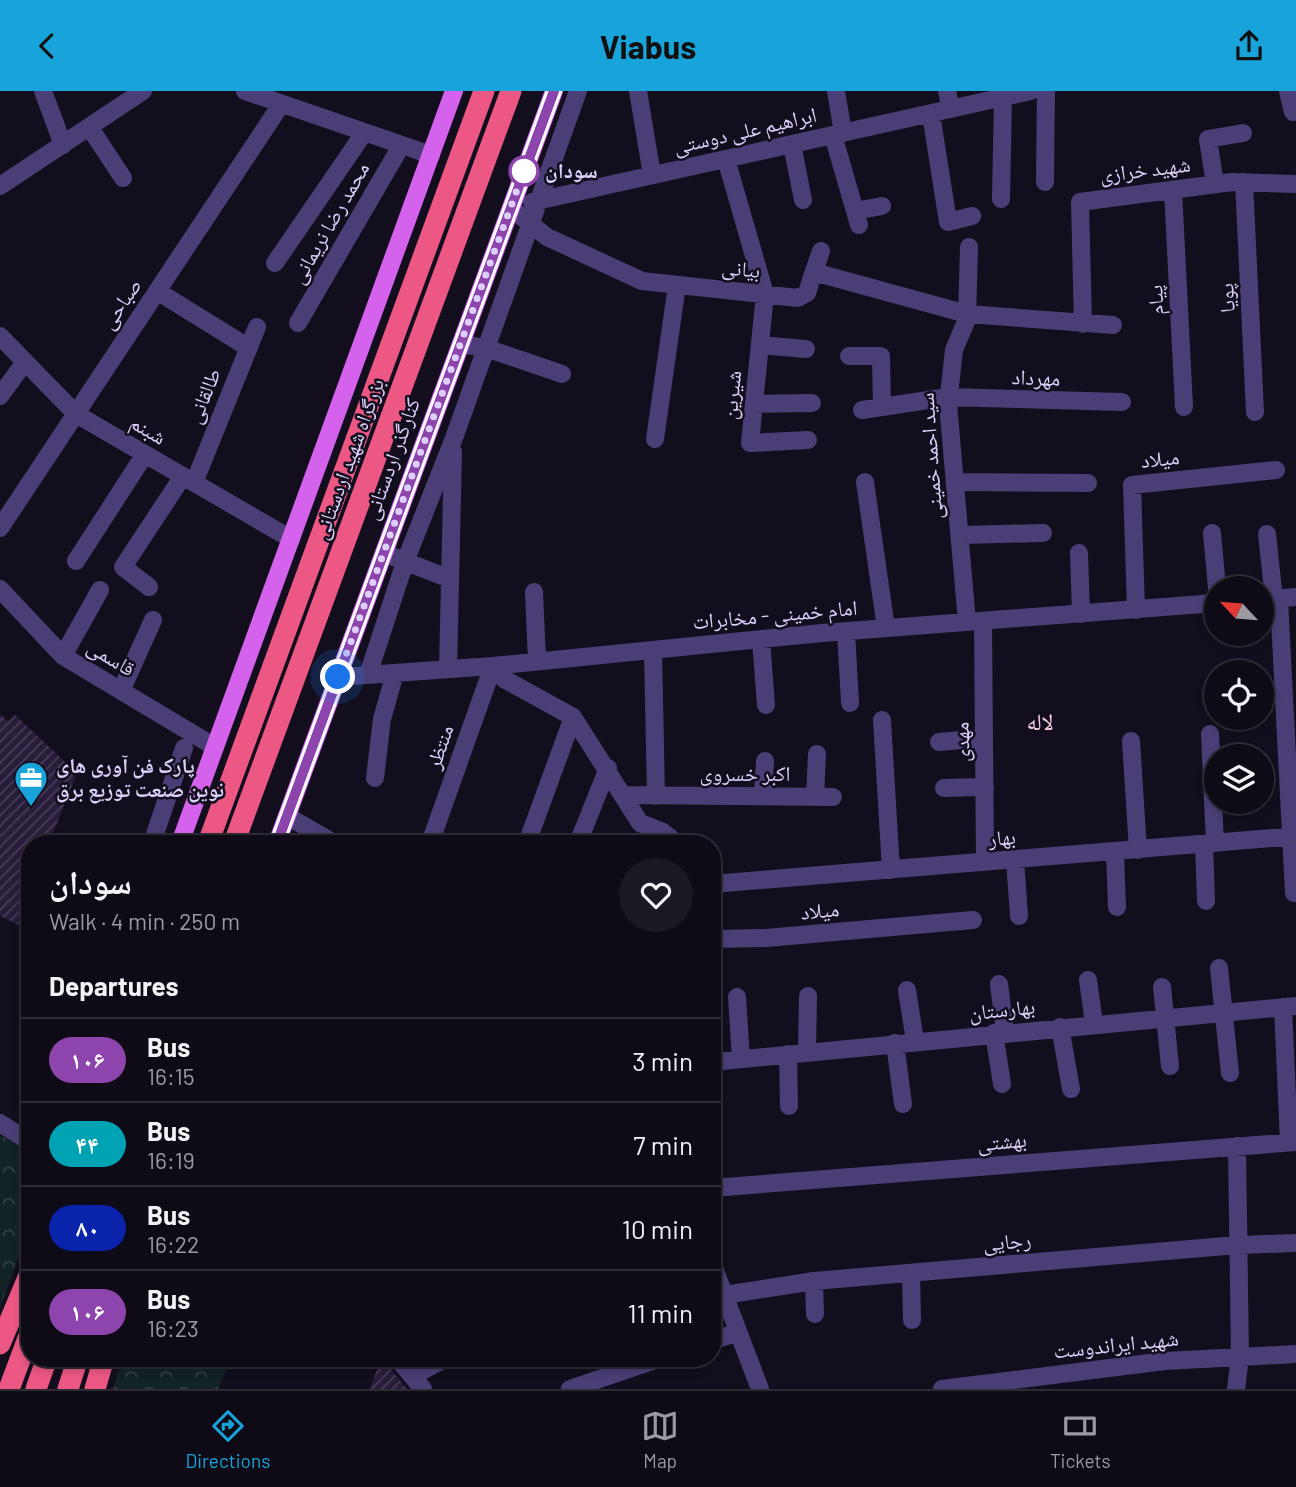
<!DOCTYPE html>
<meta charset="utf-8">
<style>
body{margin:0;font-family:Barlow,"Noto Naskh Arabic",sans-serif;background:#1c1823;color:#f1f3f6;height:100vh;display:flex;flex-direction:column;font-size:26px;white-space:nowrap}
*{box-sizing:border-box;margin:0}
p{font-size:23px;color:#9b9aa1}
.icon{flex:none;width:38px;height:38px;fill:none;stroke:currentColor;stroke-width:2;stroke-linecap:round;stroke-linejoin:round}
.map{position:relative;flex:1;overflow:hidden}
.drawer{position:absolute;left:21px;top:744px;width:700px;height:532px;display:flex;flex-direction:column;background:#0e0a16;border-radius:28px;box-shadow:0 4px 10px #0003,0 0 0 2px #2e2b35}
.drawer>*{flex:none}
.badge{padding:0 14px;border-radius:23px;font-size:24px;line-height:46px}
.needle{width:46px;rotate:296deg}
.buttons{position:absolute;left:1204px;top:485px;display:grid;gap:14px}
.buttons a{display:grid;place-items:center;width:70px;height:70px;border-radius:50%;background:#0e0a16;box-shadow:0 4px 10px #0003,0 0 0 2px #2e2b35;font-size:35px}
.you{position:absolute;width:35px;height:35px;margin:-18px;border:5px solid #fff;border-radius:50%;background:#1a73e8;box-shadow:0 0 0 10px #1a73e833}
.map>.badge{position:absolute;translate:-50% -50%;box-shadow:0 0 0 4px #fff}
h2{padding:0 28px;font-size:26px;line-height:63px}
.round{display:grid;place-items:center;flex:none;width:74px;height:74px;border-radius:37px;background:#1c1823}
.head{display:flex;align-items:center;justify-content:space-between;height:119px;padding:0 28px}
h1{font-size:33px;font-weight:700;line-height:52px}
ul{padding:0;list-style:none}
li{display:flex;align-items:center;gap:21px;height:84px;padding:0 28px;border-top:2px solid #2e2b35}
li div{flex:1}
li b{display:block;font-size:26px}
li em{font-style:normal}
li .badge{min-width:77px;font-weight:700;text-align:center}
header{display:flex;justify-content:space-between;align-items:center;height:91px;padding:0 28px;background:#19a3db;color:#111;font-size:32px;font-weight:700}
.tab-bar{display:flex;justify-content:space-around;align-items:center;height:98px;border-top:2px solid #2e2b35;background:#0e0a16;font-size:19px;color:#9b9aa1}
.tab-bar a{display:grid;justify-items:center;gap:4px}
.tab-bar .selected{color:#19a3db}
.map>svg:first-child{display:block}
</style>
<header><svg class="icon" aria-label="back" viewBox="0 0 24 24"><path d="M15 5l-7 7 7 7"/></svg>Viabus<svg class="icon" aria-label="share" viewBox="0 0 24 24"><path d="M12 15V3M7 8l5-5 5 5M5 13v7h14v-7"/></svg></header>
<div class="map">
<svg width="1296" height="1298" viewBox="0 0 1296 1298">
<defs>
<pattern id="park-crowns" width="20" height="18" patternUnits="userSpaceOnUse" patternTransform="scale(1.75)"><rect width="20" height="18" fill="#122326"/><path d="M2 6a3 3 0 1 1 6 0M12 15a3 3 0 1 1 6 0" fill="none" stroke="#344246"/></pattern>
<pattern id="building-hatch" width="6" height="6" patternUnits="userSpaceOnUse" patternTransform="scale(1.75)"><rect width="6" height="6" fill="#281c3b"/><path d="M-1 1l2-2M0 6l6-6M5 7l2-2" fill="none" stroke="#473c58"/></pattern>
</defs>
<rect width="100%" height="100%" fill="#130e1d"/>
<path fill="url(#park-crowns)" d="M0 1044 30 1061V1135L0 1217Z
M123 1267H231L218 1298H113Z"/>
<path fill="url(#building-hatch)" d="M0 623 8 630 15 624 77 682 49 752H30V790L19 796V806L26 812 18 834 0 825Z
M381 1267H382L407 1298H370Z"/>
<g fill="none" stroke-linecap="round" stroke-linejoin="round">
<path stroke="#4b3e76" stroke-width="18" d="M43 0 63 54
M245 0 431 64
M638 0 652 84
M836 0 843 42
M947 0 951 18
M1288 0 1293 21
M931 23 948 131 972 125
M90 37 123 87
M833 44 859 134
M792 53 803 109
M726 68 765 203 750 352 808 349
M1045 91 1046 0
M1244 91 1255 321
M1215 93 1208 48 1243 42
M0 95 143 0
M1173 99 1184 316
M1001 108 1003 6
M532 111 1031 0
M511 117 547 146 642 190 798 207 807 202 812 186 821 183 967 223 1113 234
M855 120 882 115
M275 172 364 42
M812 186 821 160
M157 200 249 257
M298 232 401 55
M1083 233 1080 111 1232 91 1296 93
M0 245 76 323 291 448
M461 253 486 257 562 283
M760 254 806 258
M849 265H881L882 316
M0 305 25 271
M754 313 812 312
M862 319 948 306 1122 311
M655 348 677 194
M865 391 886 537
M955 391 1088 392
M194 392 257 236
M0 437 280 15
M1212 442 1217 497
M1267 443 1274 508
M960 444 1043 442
M1079 462 1081 523
M394 466 450 488
M76 470 145 363
M149 496 123 476 183 385
M0 498 63 565 215 656
M534 501 537 570
M1279 508 1294 802
M1262 509 1296 506
M1136 519 1132 394 1276 379
M983 530 985 771
M967 531 948 313 954 259 967 228 969 156
M846 540 850 612
M761 548 766 614
M653 559 656 705
M63 565 100 499
M448 578 453 361
M368 584 405 471 454 347 578 0
M338 586 493 575 822 542 1216 512
M121 600 153 529
M882 629 891 779
M1210 643 1215 752
M1131 650 1138 759
M939 651 984 647
M375 687 382 628 395 582
M944 697 985 696
M623 704 833 706
M763 705 765 670
M815 706 817 663
M287 725 334 752
M152 752 184 657
M430 752 493 575 504 588 573 626 640 732 663 741 677 752
M527 752 573 626
M578 752 608 677
M1204 753 1206 810
M1115 761 1117 816
M1015 769 1019 825
M712 793 1296 745
M29 801H30
M712 848 766 847 973 829
M1219 877 1230 982
M1088 889 1094 932
M999 893 1005 941
M1162 896 1170 975
M907 899 915 950
M737 906 741 968
M1283 916 1289 1051
M1060 936 1071 998
M994 942 1002 993
M895 952 903 1013
M807 961 808 905
M788 963 789 1015
M712 971 1296 915
M0 1032 30 1051
M712 1097 1296 1051
M712 1172 760 1298
M911 1182 912 1229
M814 1190 815 1223
M724 1204 814 1190 1237 1154 1296 1152
M712 1250 738 1241
M397 1267 423 1298
M412 1285 446 1267
M570 1298 661 1267
M942 1298 1165 1270 1296 1263
M1236 1298 1240 1266 1237 1055"/>
<path stroke="#d462ed" stroke-width="18" d="M180 752 454 0
M277 752 554 0"/>
<path stroke="#ec5883" stroke-width="21" d="M208 752 484 0
M234 752 511 0
M0 1253 30 1182
M9 1298 30 1242
M36 1298 47 1267
M68 1298 78 1267
M95 1298 104 1267"/>
</g>
<g fill="none" stroke-linecap="round" stroke-linejoin="round">
<defs>
<path id="line" d="M277 752 554 0"/>
</defs>
<use href="#line" stroke="#fff" stroke-width="16"/>
<use href="#line" stroke="#8e44ad" stroke-width="10"/>
<path stroke="#dccffa" stroke-width="7" stroke-dasharray="0 12.6" d="M338 586 524 80"/>
</g>
<defs>
<symbol id="office-pin" viewBox="-11 -11 22 30"><path d="M0 17L-7.5 6A9.5 9.5 0 1 1 7.5 6Z" fill="#19a3db" stroke="#130e1d"/><path d="M-6-3h4V-5.5h4V-3h4V5H-6ZM-1-4.5V-3h2v-1.5ZM-6 0V1H6V0Z" fill="#fff"/></symbol>
</defs>
<g fill-rule="evenodd">
<use href="#office-pin" x="12" y="668" width="38" height="52"/>
</g>
<circle fill="#fff" stroke="#8e44ad" stroke-width="3.5" cx="524" cy="80" r="14"/>
<g text-anchor="middle" stroke-width="5" stroke-linejoin="round" paint-order="stroke">
<g font-size="21" fill="#dccffa" stroke="#130e1d">
<text transform="translate(745 40) rotate(-13)" y="7">ابراهیم علی دوستی</text>
<text transform="translate(1145 79) rotate(-7)" y="7">شهید خرازی</text>
<text transform="translate(330 132) rotate(-60)" y="7">محمد رضا نریمانی</text>
<text transform="translate(741 178) rotate(6)" y="7">بیانی</text>
<text transform="translate(1227 207) rotate(-93)" y="7">پویا</text>
<text transform="translate(1156 209) rotate(-93)" y="7">پیام</text>
<text transform="translate(121 213) rotate(-56)" y="7">صباحی</text>
<text transform="translate(1036 287) rotate(2)" y="7">مهرداد</text>
<text transform="translate(732 304) rotate(-84)" y="7">شیرین</text>
<text transform="translate(204 305) rotate(-68)" y="7">طالقانی</text>
<text transform="translate(148 339) rotate(30)" y="7">شبنم</text>
<text transform="translate(931 365) rotate(-94)" y="7">سید احمد خمینی</text>
<text transform="translate(349 368) rotate(-70)" y="7">بزرگراه شهید اردستانی</text>
<text transform="translate(392 368) rotate(-70)" y="7">کنارگذر اردستانی</text>
<text transform="translate(1160 368) rotate(-6)" y="7">میلاد</text>
<text transform="translate(775 524) rotate(-5)" y="7">امام خمینی - مخابرات</text>
<text transform="translate(111 567) rotate(31)" y="7">قاسمی</text>
<text transform="translate(962 651) rotate(-91)" y="7">مهدی</text>
<text transform="translate(440 656) rotate(-71)" y="7">منتظر</text>
<text x="745" y="690">اکبر خسروی</text>
<text transform="translate(1002 747) rotate(-5)" y="7">بهار</text>
<text transform="translate(820 820) rotate(-5)" y="7">میلاد</text>
<text transform="translate(1002 919) rotate(-6)" y="7">بهارستان</text>
<text transform="translate(1002 1051) rotate(-5)" y="7">بهشتی</text>
<text transform="translate(1007 1151) rotate(-5)" y="7">رجایی</text>
<text transform="translate(1116 1254) rotate(-6)" y="7">شهید ایراندوست</text>
</g>
<g font-size="21" font-weight="bold" fill="#dccffa" stroke="#130e1d" text-anchor="start">
<text x="545" y="87">سودان</text>
</g>
<g font-size="21" font-weight="bold" fill="#dccffa" stroke="#130e1d" text-anchor="start">
<text x="56" y="682">پارک فن آوری های<tspan x="56" dy="24">نوین صنعت توزیع برق</tspan></text>
</g>
<g font-size="23" fill="#fad1e3" stroke="#130e1d">
<text x="1040" y="639">لاله</text>
</g>
</g>
</svg>
<div class="buttons">
<a><svg class="needle" viewBox="-14 -14 28 28"><path d="M0-13l5 13h-10z" fill="#e53935"/><path d="M0 13l5-13h-10z" fill="#9b9aa1"/></svg></a>
<a><svg class="icon" aria-label="locate" viewBox="0 0 24 24"><circle cx="12" cy="12" r="6"/><path d="M12 2v4M12 18v4M2 12h4M18 12h4"/></svg></a>
<a><svg class="icon" aria-label="layers" viewBox="0 0 24 24"><path d="M12 4l9 5-9 5-9-5zM3 14l9 5 9-5"/></svg></a>
</div>
<div class="you" style="left:338px;top:586px"></div>
<section class="drawer">
<div class="head"><div><h1>سودان</h1><p>Walk · 4 min · 250 m</p></div><a class="round"><svg class="icon" aria-label="heart" viewBox="0 0 24 24"><path d="M12 20l-8-8c-3-5 5-10 8-4 3-6 11-1 8 4z"/></svg></a></div>
<h2>Departures</h2>
<ul>
<li><span class="badge" style="background:#8e44ad;color:#fff">۱۰۶</span><div><b>Bus</b><p>16:15</p></div><em>3 min</em></li>
<li><span class="badge" style="background:#00a3b4;color:#fff">۴۴</span><div><b>Bus</b><p>16:19</p></div><em>7 min</em></li>
<li><span class="badge" style="background:#0924aa;color:#fff">۸۰</span><div><b>Bus</b><p>16:22</p></div><em>10 min</em></li>
<li><span class="badge" style="background:#8e44ad;color:#fff">۱۰۶</span><div><b>Bus</b><p>16:23</p></div><em>11 min</em></li>
</ul>
</section>
</div>
<nav class="tab-bar">
<a class="selected"><svg class="icon" aria-label="directions" viewBox="0 0 24 24"><path d="M12 3l9 9-9 9-9-9zM9 14v-3h6M13 9l2 2-2 2"/></svg>Directions</a>
<a><svg class="icon" aria-label="map" viewBox="0 0 24 24"><path d="M3 6l6-2 6 2 6-2v14l-6 2-6-2-6 2zM9 4v14M15 6v14"/></svg>Map</a>
<a><svg class="icon" aria-label="tickets" viewBox="0 0 24 24"><path d="M3 7h18v10H3zM15 7v10"/></svg>Tickets</a>
</nav>
